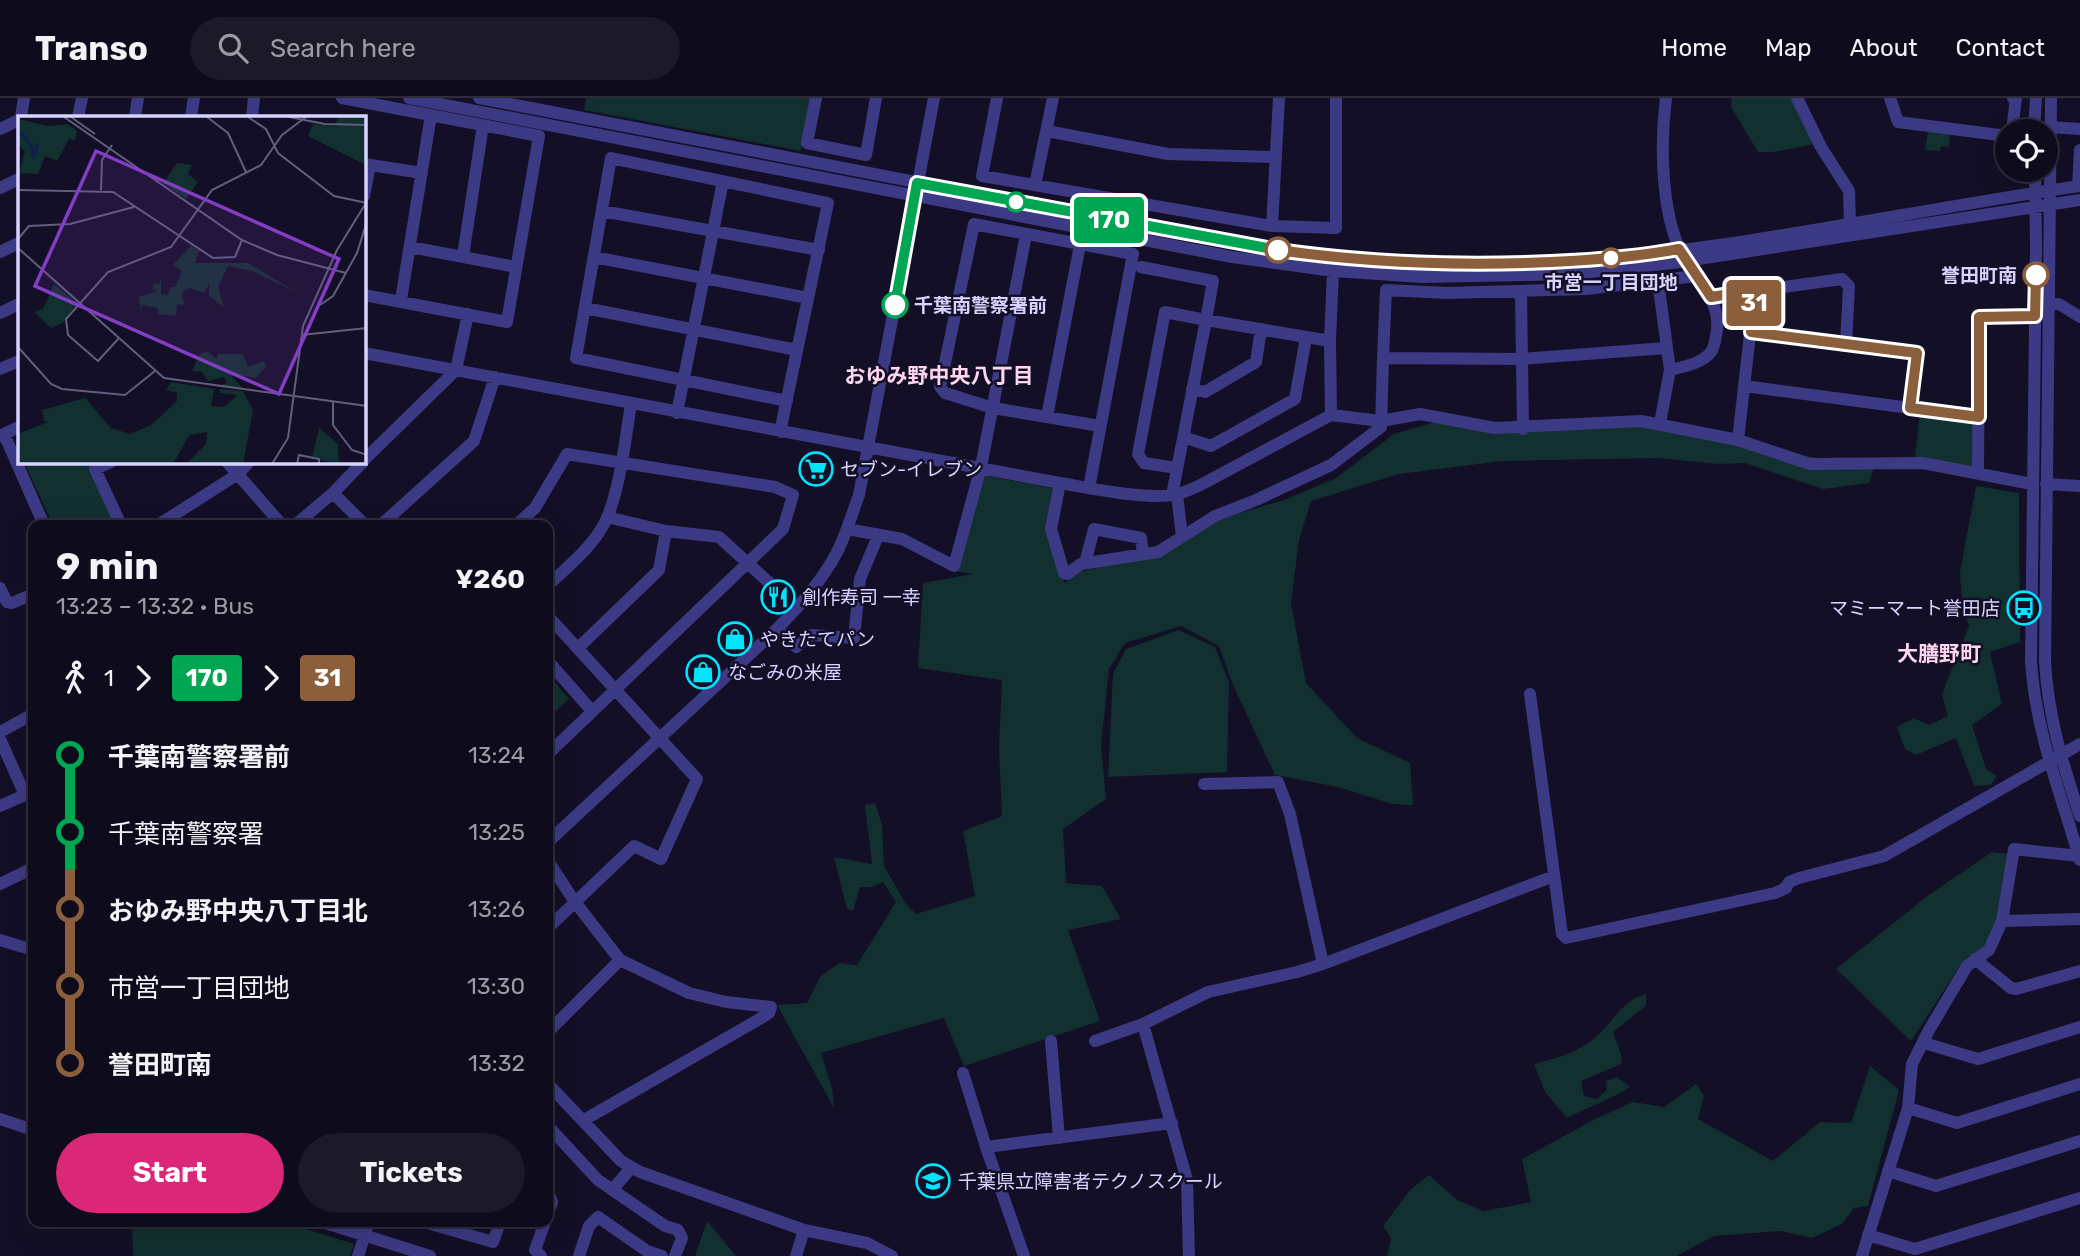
<!DOCTYPE html>
<meta charset="utf-8">
<style>
body{margin:0;font-family:Rubik,"Noto Sans JP",sans-serif;background:#1c1929;color:#f1f3f6;height:100vh;display:flex;flex-direction:column;font-size:26px;white-space:nowrap}
*{box-sizing:border-box;margin:0}
p{font-size:23px;color:#9b9ba3}
.icon{flex:none;width:38px;height:38px;fill:none;stroke:currentColor;stroke-width:2;stroke-linecap:round;stroke-linejoin:round}
.map{position:relative;flex:1;overflow:hidden}
.side{position:absolute;left:28px;top:422px;width:525px;height:707px;display:flex;flex-direction:column;background:#0e0b1c;border-radius:14px;box-shadow:0 7px 28px #0002,0 0 0 2px #2e2b3b}
.side>*{flex:none}
.badge{padding:0 14px;border-radius:5px;font-size:24px;line-height:46px}
.buttons{position:absolute;left:1995px;top:21px;display:grid;gap:14px}
.buttons a{display:grid;place-items:center;width:63px;height:63px;border-radius:50%;background:#0e0b1c;box-shadow:0 7px 28px #0002,0 0 0 2px #2e2b3b;font-size:35px}
.map>.badge{position:absolute;translate:-50% -50%;box-shadow:0 0 0 4px #fff}
.legs{display:flex;align-items:center;gap:10px;height:77px;padding:0 28px;font-size:23px}
.legs p{margin-inline-start:auto}
.headline{display:flex;align-items:center;justify-content:space-between;height:119px;padding:0 28px}
h1{font-size:38px;font-weight:700;line-height:52px}
.primary-button{display:flex;gap:14px;margin-top:auto;padding:14px 28px}
.primary-button a{flex:1;height:80px;border-radius:42px;background:#db2777;color:#fff;font-size:28px;font-weight:700;line-height:80px;text-align:center}
.primary-button a+a{background:#1c1929;color:#f1f3f6}
ul{padding:0 28px;list-style:none}
li{display:flex;align-items:center;gap:24px;height:77px;font-size:26px}
li i{display:grid;place-items:center;width:10px;height:100%;margin:0 9px;background:currentColor}
li i::after{content:'';width:18px;height:18px;margin:-9px;border:5px solid;border-radius:50%;background:#0e0b1c}
li p{margin-inline-start:auto}
li:first-child i{background:linear-gradient(#0000 50%,currentColor 0)}
li:last-child i{background:linear-gradient(currentColor 50%,#0000 0)}
header{display:flex;align-items:center;gap:42px;box-sizing:border-box;height:98px;padding:0 35px;background:#0e0b1c;border-bottom:2px solid #2e2b3b}
header strong{font-size:33px}
nav{display:flex;gap:38px;margin-inline-start:auto;font-size:24px}
.search{width:490px;height:63px;background:#1c1929;display:flex;align-items:center;gap:18px;box-sizing:border-box;padding:0 24px;border-radius:38px;color:#9b9ba3;font-size:26px}
.map>svg:first-child{display:block}
</style>
<header>
<strong>Transo</strong>
<div class="search"><svg class="icon" aria-label="search" viewBox="0 0 24 24"><circle cx="10" cy="10" r="6"/><path d="M15 15l6 6"/></svg>Search here</div>
<nav><a>Home</a><a>Map</a><a>About</a><a>Contact</a></nav>
</header>
<div class="map">
<svg width="2080" height="1158" viewBox="0 0 2080 1158">
<rect width="100%" height="100%" fill="#130f26"/>
<path fill="#12302f" d="M586 0H811L801 53 584 12Z
M1732 0H1794L1815 46 1774 54H1758L1731 9Z
M1928 33 1950 35 1949 49 1941 48 1940 53 1925 52Z
M1920 314 1974 323 1973 370 1915 360Z
M1445 321 1572 329H1680L1767 352 1874 369 1869 385 1823 391 1745 365 1718 366 1659 360 1502 363 1399 376 1311 403 1299 442 1291 505 1306 585 1357 640 1410 665 1413 707 1392 706 1338 689 1275 677 1233 587 1219 548 1181 528 1125 545 1109 571 1101 647 1106 701 1063 731 1066 785 1102 788 1121 821 1068 832 1100 923 964 968 944 920 821 955 832 990 834 1010 777 907 807 905 821 878 839 865 857 867 896 804 883 784 871 789H860L853 813 847 811 834 759 872 766 865 707 875 705 882 727 884 768 906 806 916 816 975 798 963 733 1002 718 999 650 1002 582 918 570 923 485 973 476 956 473 982 377 1056 391 1047 434 1065 485 1079 474 1113 466 1236 416 1284 402 1336 380 1394 336Z
M24 364H88L115 427H53Z
M1976 388 2019 395 2020 544 1990 554 2002 606 1972 627 1986 671 1997 678 1991 687 1974 688 1956 640 1916 657 1905 651 1897 629 1914 620 1929 627 1948 618 1942 596 1969 528 1962 505 1960 474Z
M1179 532 1215 549 1229 584 1227 674 1108 679 1113 576 1126 551Z
M548 576 569 601 548 620Z
M1992 754 2009 756 1999 819 1986 849 1962 865 1911 943 1836 871 1930 796Z
M1646 896V908L1613 934 1622 959 1621 966 1581 983 1584 998 1597 1001 1607 992 1606 983 1617 979 1630 989C1610 1002 1588 1009 1567 1020L1545 994 1534 966C1557 960 1577 955 1596 939 1613 924 1622 902 1646 896Z
M1870 968 1899 992 1868 1108 1854 1110 1842 1126 1812 1140 1780 1133 1714 1138 1676 1158H1387L1391 1140 1383 1128 1410 1092 1429 1077 1457 1102 1484 1113 1531 1104 1522 1061 1595 1021 1633 1004 1664 1009 1696 986 1704 998 1698 1021 1773 1063 1820 1024 1851 1025Z
M707 1123 736 1158H695Z
M132 1124H283L354 1146 350 1158H133Z"/>
<g fill="none" stroke-linecap="round" stroke-linejoin="round">
<path stroke="#3d3a85" stroke-width="12" d="M342 0 539 38 507 224 364 197
M409 0 1232 159 1333 173 1422 179 1571 176 1673 165 2080 102
M479 0 1244 147C1274 151 1303 157 1333 160 1419 170 1512 169 1598 161 1760 147 1919 111 2080 88
M816 0 807 45 866 57 876 0
M997 0 982 78 1272 128 1336 130V0
M1666 0C1660 46 1661 115 1682 156
M1797 0 1821 49 1849 93 1850 126
M1890 0 1898 24 2007 38
M2051 0 2045 564C2048 618 2063 667 2080 718
M21 19 24 0
M78 19 82 0
M135 19 138 0
M191 19 194 0
M252 19 254 0
M2050 29 2080 31
M0 31 19 22
M1047 33 1168 56 1276 59
M2012 33 2016 0H2013
M2034 33 2036 0
M364 66 422 75
M2035 72 2036 148 2031 563C2035 632 2061 696 2080 762
M1035 87 1053 0
M2078 88 2080 52
M0 90 19 81
M364 98 370 67
M602 113 819 152
M1272 128 1279 0
M410 149 516 169
M0 154 19 145
M463 158 483 27
M594 159 808 200
M1141 169 1213 183 1206 222 1165 214 1138 356 1144 365 1177 370
M1658 183 1670 272 1660 325
M1521 194 1523 331
M1711 199 1842 181 1849 188 1846 246
M401 202 431 17
M2048 206H2059L2080 219
M585 210 797 252
M0 215 19 206
M364 255 1060 385C1090 390 1150 403 1177 396 1188 394 1198 388 1208 383L1331 317 1330 243 1333 173
M1383 260 1386 192 1447 195 1586 191 1696 178
M0 271 19 263
M1670 272C1683 269 1703 265 1711 254 1714 250 1715 243 1716 238 1722 210 1706 193 1691 172
M1744 288 1910 310 1917 255 1751 235
M1192 291 1205 294 1256 264 1261 231
M1910 310 1979 319
M677 315 723 83
M1331 317 1381 323 1420 316 1495 330 1641 323 1738 342 1810 366 1923 365 2032 386
M1047 319 1080 147
M780 334C796 258 812 182 828 105L611 60 576 260 787 303
M4 336 44 427
M0 338 19 329
M1183 339 1211 348 1295 301 1306 240
M1738 342 1755 192
M364 362 456 272 468 216
M111 364 95 371 121 427
M227 364 282 427
M1978 375 1979 218 2035 217
M1060 385 1051 431 1064 475 1067 476 1081 466 1158 454 1215 418 1256 402 1331 367 1381 329 1383 260 1520 261 1666 250
M2046 386 2080 388
M1089 390 1133 156 974 126 940 289 945 295 993 310 1100 328
M333 395 365 427
M1177 396 1182 439
M1172 397 1206 222 1330 243
M607 419 666 433 719 439 797 510
M158 427 238 376 249 364
M295 427 333 395 363 364
M381 427 474 343 495 279
M516 427 535 410 567 356 775 389 793 397 783 431 548 656
M847 431 902 441 954 468 981 369 1026 137
M1085 465 1094 431 1141 440 1143 456
M548 487C570 467 596 446 608 418 621 383 625 343 631 306
M0 490 7 504 12 505 33 496
M548 518 697 681 661 761 634 748 548 830
M777 531 796 549 811 537 854 540 860 481 878 438
M578 550 659 472 666 433
M548 563 592 613
M1530 596 1562 836 1566 840 1775 795 1786 790 1789 784 1799 780 1884 758 2080 646
M0 634 33 616
M0 641 25 697
M1204 686 1278 684 1290 716 1323 866
M0 708 25 697H32
M548 744 777 531C795 512 815 491 829 468 843 447 850 421 859 397L934 0
M548 763 575 804 620 862 689 895 726 904 771 909 769 915 763 919 584 1022
M0 786 33 770
M2002 823 2080 821
M0 842 33 852
M1975 861 2011 890 2016 891 2080 873
M1143 926 1187 1082 1189 1158
M548 934 620 862
M1051 943 1059 1040
M1095 943 1143 926 1208 894 1297 874 1323 866 1554 778
M1924 945 1978 961 2080 929
M963 975 986 1049 1024 1158
M548 986 621 1063 640 1074 804 1132 867 1145 892 1158
M1908 1010 1957 1025 2080 986
M0 1021 33 1032
M548 1028 598 1082 665 1128 678 1132 682 1140 675 1158
M986 1049 1172 1025
M1888 1073 1936 1088 2080 1043
M613 1091 631 1070
M548 1094 552 1104 548 1115
M322 1124 430 1158
M424 1124 493 1144 500 1124
M1868 1137 1915 1151 2080 1100
M358 1158 369 1124
M541 1158 535 1152 545 1124
M579 1158 589 1128 598 1119 647 1153 662 1158
M796 1158 804 1132
M1862 1158 1908 1010 1912 966 1929 932 1967 868 1989 852 2002 823 2014 751 2079 758"/>
</g>
<g fill="none" stroke-linecap="round" stroke-linejoin="round">
<defs>
<path id="line-1" d="M895 207 917 85 1278 152"/>
<path id="line-2" d="M1278 152C1369 165 1460 168 1551 164 1594 162 1637 159 1679 151L1711 199 1755 192 1751 234 1917 255 1910 310 1979 319V219L2035 218 2036 177"/>
</defs>
<use href="#line-1" stroke="#fff" stroke-width="16"/>
<use href="#line-2" stroke="#fff" stroke-width="16"/>
<use href="#line-1" stroke="#00a651" stroke-width="10"/>
<use href="#line-2" stroke="#8b5e3c" stroke-width="10"/>
</g>
<defs>
<symbol id="supermarket-ring" viewBox="-11 -11 22 22"><circle r="9.5" fill="#130f26" stroke="#00e5ff" stroke-width="1.5"/><path d="M-6-5.5h2.5l.6 2H6L4.5 2H-2.5L-4.4-4H-6ZM-1.5 3.2a1.3 1.3 0 1 0 .1 0ZM3 3.2a1.3 1.3 0 1 0 .1 0Z" fill="#00e5ff"/></symbol>
<symbol id="restaurant-ring" viewBox="-11 -11 22 22"><circle r="9.5" fill="#130f26" stroke="#00e5ff" stroke-width="1.5"/><path d="M-5-6h1v4h1v-4h1v4h1v-4h1v5L-1.5 .5V6h-2V.5L-5-1ZM5-6V6H3V1.5H1.5Q1.5-4 5-6Z" fill="#00e5ff"/></symbol>
<symbol id="bus-ring" viewBox="-11 -11 22 22"><circle r="9.5" fill="#130f26" stroke="#00e5ff" stroke-width="1.5"/><path d="M-5-6H5V4H4V6H2V4H-2V6H-4V4H-5ZM-3.5-4V0h7V-4ZM-3.5 1.2v1.5H-2V1.2ZM2 1.2v1.5H3.5V1.2Z" fill="#00e5ff"/></symbol>
<symbol id="shop-ring" viewBox="-11 -11 22 22"><circle r="9.5" fill="#130f26" stroke="#00e5ff" stroke-width="1.5"/><path d="M-5-2.5h2.3a2.7 3.5 0 0 1 5.4 0H5L5.5 6h-11ZM-1.5-2.5h3a1.5 2.3 0 0 0-3 0Z" fill="#00e5ff"/></symbol>
<symbol id="university-ring" viewBox="-11 -11 22 22"><circle r="9.5" fill="#130f26" stroke="#00e5ff" stroke-width="1.5"/><path d="M0-5L7-2L0 1L-7-2ZM-4 1L0 2.5L4 1V4Q0 6-4 4Z" fill="#00e5ff"/></symbol>
</defs>
<g fill-rule="evenodd">
<use href="#supermarket-ring" x="797" y="352" width="38" height="38"/>
<use href="#restaurant-ring" x="759" y="480" width="38" height="38"/>
<use href="#bus-ring" x="2005" y="491" width="38" height="38"/>
<use href="#shop-ring" x="716" y="522" width="38" height="38"/>
<use href="#shop-ring" x="684" y="555" width="38" height="38"/>
<use href="#university-ring" x="914" y="1064" width="38" height="38"/>
</g>
<g fill="#fff" stroke="#00a651" stroke-width="3.5">
<circle cx="1016" cy="104" r="9"/>
<circle cx="895" cy="207" r="12"/>
</g>
<g fill="#fff" stroke="#8b5e3c" stroke-width="3.5">
<circle cx="1278" cy="152" r="12"/>
<circle cx="1611" cy="160" r="9"/>
<circle cx="2036" cy="177" r="12"/>
</g>
<g text-anchor="middle" stroke-width="5" stroke-linejoin="round" paint-order="stroke">
<g font-size="19" font-weight="bold" fill="#d9d4ff" stroke="#130f26" text-anchor="end">
<text x="2017" y="184">誉田町南</text>
<text x="1611" y="191" text-anchor="middle">市営一丁目団地</text>
<text x="914" y="214" text-anchor="start">千葉南警察署前</text>
</g>
<g font-size="19" fill="#d9d4ff" stroke="#130f26" text-anchor="start">
<text x="840" y="378">セブン-イレブン</text>
<text x="802" y="506">創作寿司 一幸</text>
<text x="2000" y="517" text-anchor="end">マミーマート誉田店</text>
<text x="760" y="548">やきたてパン</text>
<text x="728" y="581">なごみの米屋</text>
<text x="958" y="1090">千葉県立障害者テクノスクール</text>
</g>
<g font-size="21" font-weight="bold" fill="#ffd6f0" stroke="#130f26">
<text x="939" y="285">おゆみ野中央八丁目</text>
<text x="1939" y="563">大膳野町</text>
</g>
</g>
<g transform="translate(18 18)">
<rect width="348" height="348" fill="#130f26"/>
<path d="M320 1H348V49L290 20 295 8 317 10ZM0 3 30 10 50 8 59 15 57 24 51 23 39 45 27 40 20 58 1 57 7 36 0 28ZM159 47 174 49 170 58 180 66 168 83 145 67ZM173 130 181 135 177 147H230L278 176 234 155 210 150 200 171 206 191 191 180V168L186 177 172 172 164 176 166 189 159 188 158 200 140 198V192L124 189 123 196 121 181 140 175 134 174 136 167 140 169 143 163V178L150 179 152 171H157L164 155 155 149ZM36 168 59 187 46 206 33 212 16 196 25 193ZM189 235 199 243 200 238H225L230 251 246 245 248 250 238 262 212 258 225 273 198 271 209 267 206 261 190 265 184 256 174 255 181 239ZM153 266 196 273 193 290 206 291 220 279 202 277 201 273 225 275 235 294 225 348H168L188 328 189 316 171 319 155 348H0V318L30 306 26 305 24 294 67 282 93 312 112 318 133 309 159 285V277L148 274ZM301 312 320 328 321 348 294 342Z" fill="#12302f"/>
<path fill="none" stroke="#0c2248" stroke-width="3.5" d="M0 13 14 31 15 42 20 28"/>
<path fill="none" stroke="#625e7d" stroke-width="2" d="M46 1 224 124 259 139 328 157M53 1 77 18M189 1 210 17 228 56M230 1 248 13 260 37 316 80 349 87M271 1 307 8 349 9M0 74 95 76 195 142 217 141 224 124M83 74 84 44 94 29M0 123 11 110 52 108 116 91M0 132 146 262 349 290M302 189 315 180 339 137 349 105M283 219 349 212M101 222 80 245 50 219 48 203 90 156 153 131 194 74 243 49 264 19 288 1M0 231 33 268 44 273 107 279 137 255M315 286V309L334 334 349 339M254 348 270 322 285 210 319 134 348 87M279 348 281 339 301 343V348"/>
<path fill="#843dc5" fill-opacity="0.15" stroke="#843dc5" stroke-width="3.5" d="M78 35 321 143 261 278 17 170Z"/>
<rect width="348" height="348" fill="none" stroke="#d9d4ff" stroke-width="3.5"/>
</g>
</svg>
<div class="buttons">
<a><svg class="icon" aria-label="locate" viewBox="0 0 24 24"><circle cx="12" cy="12" r="6"/><path d="M12 2v4M12 18v4M2 12h4M18 12h4"/></svg></a>
</div>
<b class="badge" style="left:1109px;top:122px;background:#00a651;color:#fff">170</b>
<b class="badge" style="left:1754px;top:205px;background:#8b5e3c;color:#fff">31</b>
<section class="side">
<div class="headline"><div><h1>9 min</h1><p>13:23 – 13:32 · Bus</p></div><b>¥260</b></div>
<div class="legs"><svg class="icon" aria-label="walk" viewBox="0 0 24 24"><circle cx="13" cy="4" r="2"/><path d="M13 8l-2 6 4 7M11 14l-3 7M7 12l3-4h3l4 4"/></svg>1<svg class="icon" aria-label="forward" viewBox="0 0 24 24"><path d="M9 5l7 7-7 7"/></svg><b class="badge" style="background:#00a651;color:#fff">170</b><svg class="icon" aria-label="forward" viewBox="0 0 24 24"><path d="M9 5l7 7-7 7"/></svg><b class="badge" style="background:#8b5e3c;color:#fff">31</b></div>
<ul>
<li><i style="color:#00a651"></i><b>千葉南警察署前</b><p>13:24</p></li>
<li><i style="color:#00a651"></i><span>千葉南警察署</span><p>13:25</p></li>
<li><i style="color:#8b5e3c"></i><b>おゆみ野中央八丁目北</b><p>13:26</p></li>
<li><i style="color:#8b5e3c"></i><span>市営一丁目団地</span><p>13:30</p></li>
<li><i style="color:#8b5e3c"></i><b>誉田町南</b><p>13:32</p></li>
</ul>
<div class="primary-button"><a>Start</a><a>Tickets</a></div>
</section>
</div>
